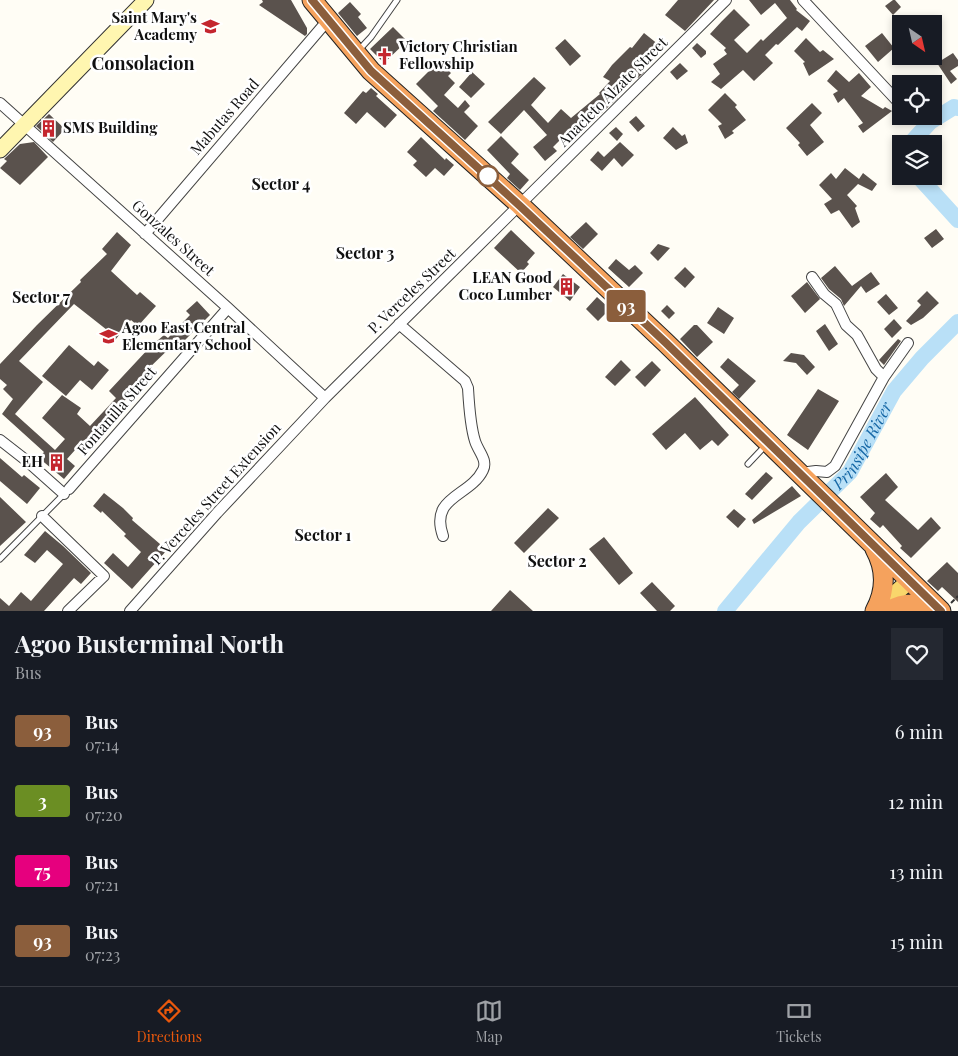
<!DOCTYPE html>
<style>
body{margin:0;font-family:"Playfair Display",serif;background:#242831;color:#f1f3f6;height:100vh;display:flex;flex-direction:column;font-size:19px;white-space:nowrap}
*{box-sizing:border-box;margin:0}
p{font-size:16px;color:#9ea1a6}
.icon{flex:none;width:28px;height:28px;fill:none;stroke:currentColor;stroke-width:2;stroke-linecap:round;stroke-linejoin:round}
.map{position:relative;height:611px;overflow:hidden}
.side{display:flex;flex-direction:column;background:#171b24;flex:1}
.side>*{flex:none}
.badge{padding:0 10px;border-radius:4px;font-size:18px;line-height:32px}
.needle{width:32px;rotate:146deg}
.buttons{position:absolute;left:892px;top:15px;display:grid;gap:10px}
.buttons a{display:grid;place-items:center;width:50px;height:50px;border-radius:0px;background:#171b24;box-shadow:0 2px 8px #0003;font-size:25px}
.map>.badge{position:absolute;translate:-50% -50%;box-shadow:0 0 0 2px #fff}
.round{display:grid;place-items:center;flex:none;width:52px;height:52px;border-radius:0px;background:#242831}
.overview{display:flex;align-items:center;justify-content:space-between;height:85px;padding:0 15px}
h1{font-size:24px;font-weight:700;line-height:38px}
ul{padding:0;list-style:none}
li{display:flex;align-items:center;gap:15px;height:70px;padding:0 15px}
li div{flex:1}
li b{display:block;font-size:19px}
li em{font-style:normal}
li .badge{min-width:55px;font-weight:700;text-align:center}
.menu{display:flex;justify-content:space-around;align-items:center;height:70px;border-top:1px solid #363941;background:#171b24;font-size:14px;color:#9ea1a6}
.menu a{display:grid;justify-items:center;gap:2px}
.menu .active{color:#ea580c}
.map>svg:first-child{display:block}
</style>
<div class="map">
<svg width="958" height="611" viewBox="0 0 958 611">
<rect width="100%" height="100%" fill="#fffdf5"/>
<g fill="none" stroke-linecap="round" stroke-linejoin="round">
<g stroke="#b9e0f7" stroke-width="16">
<path d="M910 144 930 122 954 107 958 108"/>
<path d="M918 176 958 220"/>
<path id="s1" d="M725 611 799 522 850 472 894 391 922 358 958 322"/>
</g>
</g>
<path fill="#5a524d" d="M262 0H291L307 28V34L305 36 259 5 263 2Z
M678 0H714L685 31 665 15Z
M749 0H790L797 9 796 10 810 21 802 31 797 27 778 45 776 44 765 55 773 63 754 81 743 70 721 89 711 82 720 74 713 64 727 54 724 50 726 48 710 34 722 21 734 9 750 25 734 40 747 53 761 39 763 41 787 18 775 3 761 15Z
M893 0H895L901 7 893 15 885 6Z
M350 2 361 14 358 17 367 28 357 36 338 13Z
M393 27 407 41 384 63 370 49Z
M644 33 664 49 654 60 648 55 638 66 644 72 638 78 632 76 617 96 618 98 594 120 590 116 567 135 566 134 553 147 557 151 545 161 533 147 547 135 524 110 501 134 488 122 534 77 546 88 531 105 548 123 561 109 571 118 600 94 599 93 610 81 603 77 612 65 630 47 632 48Z
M882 33 894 48 878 62 865 46Z
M806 38 820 52 823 50 834 59 809 76 803 63 805 62 794 51Z
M565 39 581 56 570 66 555 48Z
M697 43 706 51V54L701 58 692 48Z
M953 53 958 60V66L950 71 957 79 951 84 937 63Z
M439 61 451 73 448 76 455 83 444 95 458 108 465 100 470 106 464 112 478 126 465 140 433 111 438 106 416 84Z
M680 63 688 71 677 80 670 72Z
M836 70 849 82 859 73 871 87 861 96 883 109 885 107 892 111 863 133 858 126 863 123 844 98 838 103 833 94 838 91 827 81Z
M472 72 485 84 471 98 459 87Z
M371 88 378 94 376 96 397 115 385 128 367 112 356 124 344 113 363 91 366 93Z
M725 93 737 105 735 107 746 120 732 131 734 133 725 139 718 126 722 124 708 110Z
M812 103 822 113 810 125 824 142 807 156 798 145 800 143 786 128Z
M49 114 65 129 53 142 36 126Z
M636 116 645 126 638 132 629 122Z
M616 127 623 134 617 141 609 133Z
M673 127 682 136 685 134 688 143 676 150 663 138Z
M501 136 519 154 511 163 529 180 520 190 507 178 510 174 487 150Z
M421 137 445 160 446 158 454 165 444 176 435 168 426 177 413 165 417 161 407 152Z
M34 142 48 157 20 185 0 168 7 161 4 159 20 144Z
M620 142 634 155 622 167 614 158 602 171 590 160 598 151 604 157Z
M845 168 859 179 863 173 877 184 872 191 858 184 847 195 857 206 855 208 860 222 852 228 839 210 831 214 824 204 832 199 819 185 831 173 836 179Z
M586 222 598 234 583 249 570 237Z
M936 229 944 239 932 248 924 238Z
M511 230 535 253 527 262 529 264 521 273 494 248Z
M117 232 131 245 111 271 137 295 140 292 156 306 138 326 131 320 112 344 101 336 107 330 74 304 19 361 43 382 15 414 55 450 65 439 42 418 62 395 81 408 77 414 90 426 116 398 109 391 150 347 164 335 168 338 190 315 186 311 197 301 210 315 181 344 178 340 145 372 125 394 128 397 87 442 84 440 67 459 75 466 64 479 39 458 44 452 2 414 13 399 3 389 7 385 0 379V364L37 325 81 282 80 280 107 254 102 249Z
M658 244 670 248 658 261 650 253Z
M616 259 629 270 635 265 643 273 629 287 608 268Z
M835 266 852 286 871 272 880 284 866 293 861 286 844 306 841 299 829 289 821 278Z
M685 267 695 277 685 288 674 278Z
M563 274 580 287 570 301 553 287Z
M807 282 820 299 805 313 791 296Z
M927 291 939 303 923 318 911 325 906 321 921 305 917 301Z
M886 294 898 308 889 315 877 302Z
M597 297 610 309 598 321 586 309Z
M667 305 675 313 669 319 661 311Z
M718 307 734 318 724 334 707 323Z
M894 319 902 328 892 338 884 329Z
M825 324 838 344 829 351 816 331Z
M694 325H697L713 342 697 357 680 339Z
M898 339 901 341 884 365 879 360Z
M69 345 94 366 98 361 109 370 92 390 80 380 66 396 42 376Z
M791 353 804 355 815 367 807 375 796 363 783 361Z
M728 358 756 381 739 399 732 392 739 385 720 367Z
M621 360 631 370 615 386 605 377Z
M652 361 661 370 645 387 635 377Z
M818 389 839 401 808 450 787 435Z
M695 397 729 435 718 446 712 440 700 450 685 433 666 450 652 434Z
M0 458 22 477 24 475 40 488 27 504 0 481Z
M766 472 773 478 752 500 745 494Z
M886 473 898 487 885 500 918 530 931 517 941 528 911 558 900 548 902 546 883 525 880 528 870 519 875 513 860 497Z
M792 486 801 496 754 524 752 520Z
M104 493 123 508 133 518 132 520 167 550 132 589 104 563 113 553 128 567 141 552 124 536 126 534 102 511 101 513 93 506Z
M0 497 26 522 0 546Z
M548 508 559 518 524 553 514 543Z
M734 509 746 519 738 528 726 517Z
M45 531 63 546 91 573 81 584 74 578 44 611H0V598L9 606 21 592 31 601 63 564 47 550 35 563 24 555Z
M604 537 633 573 619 585 589 549Z
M947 562 958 573V602L942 587 938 591 927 581Z
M652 582 675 606 670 611H657L640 593Z
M510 590 533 611H491Z"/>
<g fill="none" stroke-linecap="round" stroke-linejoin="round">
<defs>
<path id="lane" d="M358 51 371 37 397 0
M748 464 766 445
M0 559 65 493"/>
<path id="street" d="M803 0 901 105
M0 103 228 308 325 398
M145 234 328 20
M812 277 824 294 836 304 846 325 857 335 876 369 884 377
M399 324 465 381 468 388C469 405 470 425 475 441 478 451 488 460 483 470 470 497 429 496 443 536
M0 440 27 461 64 494
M800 473 816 471 827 472 835 466 884 377 908 343
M69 489 228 308
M42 516 104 576 68 611
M130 611 217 513 325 398 726 0"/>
<path id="secondary" d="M0 150 146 0"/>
<path id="primary" d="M876 611 910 580"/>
<path id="highway" d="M312 0 371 71 520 205 665 342 941 611
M875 549C886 569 886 591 875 611
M888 611C904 602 923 601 939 610"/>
</defs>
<use href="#lane" stroke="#444" stroke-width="7"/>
<use href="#street" stroke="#444" stroke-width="12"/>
<use href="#secondary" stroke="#333" stroke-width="17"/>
<use href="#primary" stroke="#222" stroke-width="18"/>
<use href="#highway" stroke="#222" stroke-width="21"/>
<path stroke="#333" stroke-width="2" stroke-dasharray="5 2.5" stroke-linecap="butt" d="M951 603 958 596"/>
<use href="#lane" stroke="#fff" stroke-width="5"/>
<use href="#street" stroke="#fff" stroke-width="10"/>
<use href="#secondary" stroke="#fff6b0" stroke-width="15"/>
<use href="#primary" stroke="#f9d66b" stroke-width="16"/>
<use href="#highway" stroke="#f5a25d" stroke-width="19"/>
</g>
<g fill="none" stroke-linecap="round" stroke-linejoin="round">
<defs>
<path id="line" d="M312 0 371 71 520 206 665 342 941 611"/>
</defs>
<use href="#line" stroke="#fff" stroke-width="11"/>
<use href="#line" stroke="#8b5e3c" stroke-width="8"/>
</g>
<defs>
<symbol id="school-bare" viewBox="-9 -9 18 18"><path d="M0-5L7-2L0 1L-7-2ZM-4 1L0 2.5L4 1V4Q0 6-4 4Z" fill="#c4262e" stroke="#fff" stroke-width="2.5" paint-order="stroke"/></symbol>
<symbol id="church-bare" viewBox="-9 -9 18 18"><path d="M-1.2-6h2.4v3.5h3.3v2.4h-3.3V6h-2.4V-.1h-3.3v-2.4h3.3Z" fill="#c4262e" stroke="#fff" stroke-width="2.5" paint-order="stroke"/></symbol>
<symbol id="building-bare" viewBox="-9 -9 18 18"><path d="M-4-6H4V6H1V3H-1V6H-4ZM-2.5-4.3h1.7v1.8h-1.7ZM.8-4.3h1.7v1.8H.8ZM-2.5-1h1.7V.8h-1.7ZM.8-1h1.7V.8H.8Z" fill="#c4262e" stroke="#fff" stroke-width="2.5" paint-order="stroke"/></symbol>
</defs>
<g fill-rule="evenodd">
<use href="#school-bare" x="198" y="14" width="25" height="25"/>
<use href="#church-bare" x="372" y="44" width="25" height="25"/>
<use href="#building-bare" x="36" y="116" width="25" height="25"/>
<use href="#building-bare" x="554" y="274" width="25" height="25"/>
<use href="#school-bare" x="96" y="324" width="25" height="25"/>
<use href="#building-bare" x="44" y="450" width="25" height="25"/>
</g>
<circle fill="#fff" stroke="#8b5e3c" stroke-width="2.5" cx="488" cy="176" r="10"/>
<g text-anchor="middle" stroke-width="5" stroke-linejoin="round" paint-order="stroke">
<g font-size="15" font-weight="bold" fill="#111" stroke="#fff" text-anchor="end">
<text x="197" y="23">Saint Mary's<tspan x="197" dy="17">Academy</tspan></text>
<text x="399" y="52" text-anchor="start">Victory Christian<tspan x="399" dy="17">Fellowship</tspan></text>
<text x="63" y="133" text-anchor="start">SMS Building</text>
<text x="552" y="283">LEAN Good<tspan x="552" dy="17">Coco Lumber</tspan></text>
<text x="122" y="333" text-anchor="start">Agoo East Central<tspan x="122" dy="17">Elementary School</tspan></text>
<text x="43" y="467">EH</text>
</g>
<g font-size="15" fill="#111" stroke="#fff">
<text transform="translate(613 92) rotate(-45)" y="5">Anacleto Alzate Street</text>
<text transform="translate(225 117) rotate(-49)" y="5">Mabutas Road</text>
<text transform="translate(173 238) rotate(42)" y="5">Gonzales Street</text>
<text transform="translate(412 291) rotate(-44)" y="5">P. Verceles Street</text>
<text transform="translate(117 411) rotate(-49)" y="5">Fontanilla Street</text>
<text transform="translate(216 494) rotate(-48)" y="5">P. Verceles Street Extension</text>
</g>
<g font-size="16" font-weight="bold" fill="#111" stroke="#fff">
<text x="281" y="190">Sector 4</text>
<text x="365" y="259">Sector 3</text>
<text x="41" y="303">Sector 7</text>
<text x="323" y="541">Sector 1</text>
<text x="557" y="567">Sector 2</text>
</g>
<g font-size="16" font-style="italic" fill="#1768a6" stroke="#fff">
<text dy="6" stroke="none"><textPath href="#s1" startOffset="216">Prinsipe River</textPath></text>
</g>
<g font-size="18" font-weight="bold" fill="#111" stroke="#fff">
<text x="143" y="70">Consolacion</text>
</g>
</g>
</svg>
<div class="buttons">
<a><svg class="needle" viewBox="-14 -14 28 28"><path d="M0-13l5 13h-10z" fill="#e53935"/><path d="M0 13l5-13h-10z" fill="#9ea1a6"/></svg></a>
<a><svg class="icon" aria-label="locate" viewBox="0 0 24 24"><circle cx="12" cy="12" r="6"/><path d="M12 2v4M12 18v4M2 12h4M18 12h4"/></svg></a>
<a><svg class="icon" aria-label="layers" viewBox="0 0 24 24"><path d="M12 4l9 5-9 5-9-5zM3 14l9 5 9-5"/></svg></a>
</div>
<b class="badge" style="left:626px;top:306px;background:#8b5e3c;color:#fff">93</b>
</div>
<section class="side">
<div class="overview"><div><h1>Agoo Busterminal North</h1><p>Bus</p></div><a class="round"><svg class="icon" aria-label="heart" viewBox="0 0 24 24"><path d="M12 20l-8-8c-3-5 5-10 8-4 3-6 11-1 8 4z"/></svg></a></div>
<ul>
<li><span class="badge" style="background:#8b5e3c;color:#fff">93</span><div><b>Bus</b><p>07:14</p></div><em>6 min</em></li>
<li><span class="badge" style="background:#6b8e23;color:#fff">3</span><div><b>Bus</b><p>07:20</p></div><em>12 min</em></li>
<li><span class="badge" style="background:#e6007e;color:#fff">75</span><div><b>Bus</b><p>07:21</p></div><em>13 min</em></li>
<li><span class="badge" style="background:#8b5e3c;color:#fff">93</span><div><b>Bus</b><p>07:23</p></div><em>15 min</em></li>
</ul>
</section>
<nav class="menu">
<a class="active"><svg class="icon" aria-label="directions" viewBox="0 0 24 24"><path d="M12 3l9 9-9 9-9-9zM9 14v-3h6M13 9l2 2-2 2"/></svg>Directions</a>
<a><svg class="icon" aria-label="map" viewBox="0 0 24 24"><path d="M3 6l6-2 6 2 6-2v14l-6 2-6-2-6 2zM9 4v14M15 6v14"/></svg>Map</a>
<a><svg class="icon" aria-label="tickets" viewBox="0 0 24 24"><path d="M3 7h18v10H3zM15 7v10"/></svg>Tickets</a>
</nav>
